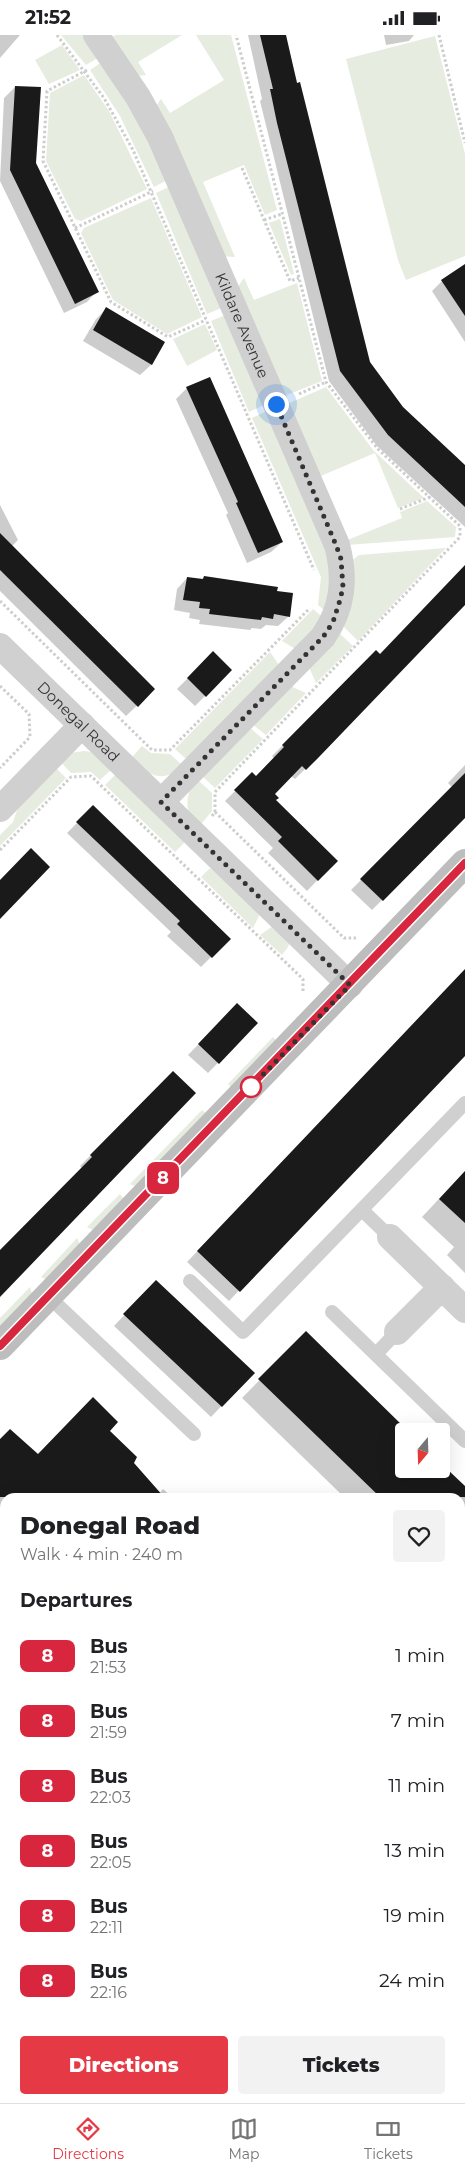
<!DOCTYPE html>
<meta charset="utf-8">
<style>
body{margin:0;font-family:Montserrat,sans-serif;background:#f2f2f2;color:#202124;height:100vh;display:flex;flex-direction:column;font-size:19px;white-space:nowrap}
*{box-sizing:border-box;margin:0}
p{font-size:16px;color:#757577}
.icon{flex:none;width:28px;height:28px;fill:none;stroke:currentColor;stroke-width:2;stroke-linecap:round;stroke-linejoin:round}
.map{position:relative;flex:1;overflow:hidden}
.details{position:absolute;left:0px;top:1458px;width:465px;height:611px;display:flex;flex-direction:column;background:#fff;border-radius:15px 15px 0 0;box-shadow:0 5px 20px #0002}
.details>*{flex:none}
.badge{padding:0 10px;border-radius:8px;font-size:18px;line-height:32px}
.needle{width:32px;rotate:199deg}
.fabs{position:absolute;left:395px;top:1388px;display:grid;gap:10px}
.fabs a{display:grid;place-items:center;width:55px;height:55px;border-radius:5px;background:#fff;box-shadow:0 5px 20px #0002;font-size:25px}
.you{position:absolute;width:25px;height:25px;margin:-12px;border:4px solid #fff;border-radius:50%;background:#1a73e8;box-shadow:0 0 0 8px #1a73e833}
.map>.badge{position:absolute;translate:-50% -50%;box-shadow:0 0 0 2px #fff}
h2{padding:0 20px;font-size:19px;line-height:45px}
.round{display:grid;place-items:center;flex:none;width:52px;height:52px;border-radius:5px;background:#f2f2f2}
.head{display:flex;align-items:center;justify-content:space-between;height:85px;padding:0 20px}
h1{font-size:24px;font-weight:800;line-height:38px}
.primary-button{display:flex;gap:10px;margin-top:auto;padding:10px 20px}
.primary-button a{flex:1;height:58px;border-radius:5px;background:#e63946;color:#fff;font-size:20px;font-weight:800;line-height:58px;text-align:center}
.primary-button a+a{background:#f2f2f2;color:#202124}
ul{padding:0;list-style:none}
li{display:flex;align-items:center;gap:15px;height:65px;padding:0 20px}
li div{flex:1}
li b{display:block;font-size:19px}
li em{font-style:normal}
li .badge{min-width:55px;font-weight:700;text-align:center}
.status{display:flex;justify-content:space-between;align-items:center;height:35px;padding:0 25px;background:#fff;direction:ltr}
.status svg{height:14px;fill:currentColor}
.dock{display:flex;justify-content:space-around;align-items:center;height:70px;border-top:1px solid #e0e0e0;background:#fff;font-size:14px;color:#757577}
.dock a{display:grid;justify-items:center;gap:2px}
.dock .active{color:#e63946}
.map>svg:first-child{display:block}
</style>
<div class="status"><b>21:52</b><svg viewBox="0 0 49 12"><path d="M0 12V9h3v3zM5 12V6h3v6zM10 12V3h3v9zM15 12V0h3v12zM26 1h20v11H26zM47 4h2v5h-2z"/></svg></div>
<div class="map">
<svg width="465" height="2068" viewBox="0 0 465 2068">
<rect width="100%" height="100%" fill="#fff"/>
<path fill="#e6ecdf" d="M61 0H84L98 23 86 30Z
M116 0H182L138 27 146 40 135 41 110 2Z
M196 0H231L277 175 265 180 244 130 203 147 235 222 221 221 154 74 161 64 170 78 224 45Z
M435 1 465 119V221L406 245 398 225 346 24Z
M62 10 80 35 49 49 35 25Z
M102 27 106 28 169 144 154 152 120 81 90 35Z
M84 40 109 76 147 154 81 186 75 184 46 126 50 58Z
M173 150 224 272 207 279 156 158Z
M151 163 202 282 167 299 113 265 81 198 84 193Z
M280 184 294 239 291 240 269 188Z
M244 243 254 265 297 248 322 346 282 362 235 256Z
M228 279 266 369 249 377 211 286Z
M205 289 217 315 187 331 173 304Z
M326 352 373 415 424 463 398 473 375 418 316 443 285 370Z
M269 375 333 528 328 578 318 570 321 542 252 383Z
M427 466 456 492 455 502 347 510 345 506 402 483 400 477Z
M446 513 358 606 342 590 350 527 359 520Z
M313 574 325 584 299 616 282 606Z
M338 597 353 611 316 648 308 630Z
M270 617 281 633 192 724 185 723 175 714Z
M288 650 306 658 266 700 251 688Z
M248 691 263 704 215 753 203 742Z
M142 711 151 718 170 719 181 729C166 750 151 740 133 729V721Z
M84 716 92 717 114 732 100 745 91 737 71 738 59 725 70 718Z
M53 730 66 743 0 811V800L13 787 21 764Z
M119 736 187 802 184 808 175 817 105 750Z
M194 746 200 747 212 758V776L202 788H195C184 775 186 760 194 746Z
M217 832 262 875 253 893 201 842 209 834Z
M276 889 291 904 288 912 282 920 260 900Z
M273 1002 280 1009 235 1056 228 1049Z
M202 1075 209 1081 139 1153 130 1149Z
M120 1159 126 1167 97 1197 87 1192Z
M77 1203 82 1213 49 1246 41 1242Z
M30 1252 33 1262 0 1297V1283Z
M465 2047V2068H433L440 2064H460V2051Z"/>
<path fill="#0003" d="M0 0H20L0 23Z
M248 0H285L369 328 402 373 465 431V492L377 411 329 346 260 66 262 64Z
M384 0H414L409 6 386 10Z
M15 52 35 128 97 256 87 267 64 278 0 146 4 63Z
M465 231V307L432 256 442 246Z
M107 273 164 308 151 330 140 340 83 306 96 284Z
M187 353 282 507 271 517 247 528 226 480 228 478 176 364Z
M0 470 18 505 11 512 154 654 126 681 0 556Z
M465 531V568L307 732 295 744 291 741 273 759 275 765 336 826 307 856 268 818 273 813 225 766 252 739 256 742 274 723 272 721 376 617 380 620Z
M204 542 276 557 289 581 278 591 266 590 261 594 252 593 250 595 199 589 200 585 189 583 190 578 174 575 177 554 187 543 201 545Z
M213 618 231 635 195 671 177 654Z
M465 730V782L372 875 351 855 453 753 448 748Z
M93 772 229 904 201 932 167 901 171 897 67 798Z
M465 936V1019L229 1266 187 1227Z
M237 970 257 988 208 1038 188 1020Z
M173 1037 0 1259V1218L82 1133 80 1131Z
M465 1136V1238L447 1220 454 1212 422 1182Z
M146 1257 253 1338 211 1382 114 1291Z
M306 1298 407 1396H404V1434H441V1430L465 1453V1476L460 1481V1462H344L242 1363Z
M108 1396 159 1459 163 1454 172 1462H5V1560L0 1565V1405L37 1421Z
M5 1617V1681L0 1676V1622Z
M5 1899V2026L0 2022V1904Z
M465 1968V2032L460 2035V1972Z
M45 2064H114L110 2068H50Z"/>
<path fill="#1a1a1a" d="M260 0H286L297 48 300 47 370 327 403 372 465 430V472L388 400 340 336 277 88 270 54H273Z
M15 51 41 52 36 128 99 257 75 269 10 135Z
M465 229V281L441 245Z
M106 272 165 307 152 330 93 295Z
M210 342 283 507 258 518 236 468 238 467 186 352Z
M0 498 155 654 138 672 0 535Z
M465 530V570L319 722 306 735 302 731 275 759 279 763 276 765 338 826 318 846 278 806 282 802 234 755 252 737 256 741 284 712 282 710 376 615 380 619Z
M204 541 278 552 277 556 293 558 290 582 274 579 273 584 262 582 261 585 209 579 210 574 199 573 200 567 183 565 187 542 203 544Z
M213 616 232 635 206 662 187 643Z
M465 738V783L383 866 360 844Z
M93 770 231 904 212 923 177 889 180 886 76 787Z
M31 813 50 832 0 884V845Z
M465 934V1021L240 1257 197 1216Z
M237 968 258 988 219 1029 198 1009Z
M173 1036 196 1058 0 1262V1215L92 1122 90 1120Z
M465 1136V1188L439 1164Z
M156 1245 255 1338 222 1372 123 1279Z
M306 1296 404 1392V1434H447L465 1451V1462H380L258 1344Z
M93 1362 118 1387 110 1396 137 1422 134 1428 164 1462H0V1404L10 1394 38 1419Z"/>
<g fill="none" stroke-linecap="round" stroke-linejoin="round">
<path stroke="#cdcdcd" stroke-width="3" stroke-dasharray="2.5 2.5" stroke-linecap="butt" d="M57 0 104 63 133 115 314 535
M439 0 465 108
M87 35 47 56 43 126 111 267 168 302 206 285
M242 133 290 246 299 243
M264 185 282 179
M75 193 153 156
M299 359 326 347
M400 474 430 462
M0 566 152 715H170L308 575
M0 651 29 679 30 702 0 733
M215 777 344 903H356
M212 781 215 777V757L460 502V491L378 414 326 347 236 0
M0 815 71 742 91 741 303 944V958"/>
<path stroke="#d0d0d0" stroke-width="14" d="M362 1175 390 1202
M190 1246 243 1297 465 1068
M48 1261 194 1399
M332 1277 465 1406
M376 1319 397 1297
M460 1790 465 1787
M0 1860 5 1858
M460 1863 465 1860
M460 1899 465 1906
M460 1952 465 1948"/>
<g stroke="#d0d0d0" stroke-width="26">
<path id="s1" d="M96 0 138 62 160 102 337 510C346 544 343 573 323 602L161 767"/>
<path id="s2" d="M0 611 350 950"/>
<path d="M0 774 82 690"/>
<path d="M390 1202 465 1275"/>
<path d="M397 1297 442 1252"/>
<path d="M460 1525 465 1519"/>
<path d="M370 2064 375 2068"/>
</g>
<path stroke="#bdbdbd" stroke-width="28" d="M0 1311 465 828
M0 1710 5 1715
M204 2068 208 2064"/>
</g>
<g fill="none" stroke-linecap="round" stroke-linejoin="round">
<defs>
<path id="line" d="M0 1311 465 828"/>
</defs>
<use href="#line" stroke="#fff" stroke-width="11"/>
<use href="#line" stroke="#d7263d" stroke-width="8"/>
<path stroke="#333" stroke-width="5" stroke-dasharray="0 9" d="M251 1052 350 950 161 767 323 602 333 587 340 565 343 552 341 524 336 510 276 369"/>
</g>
<circle fill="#fff" stroke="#d7263d" stroke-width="2.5" cx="251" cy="1052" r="10"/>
<g text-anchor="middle" stroke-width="5" stroke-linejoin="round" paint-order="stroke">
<g font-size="15" fill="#333" stroke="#fff">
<text dy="5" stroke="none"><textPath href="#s1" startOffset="326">Kildare Avenue</textPath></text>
<text dy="5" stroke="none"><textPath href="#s2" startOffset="109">Donegal Road</textPath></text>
</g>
</g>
</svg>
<div class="fabs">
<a><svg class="needle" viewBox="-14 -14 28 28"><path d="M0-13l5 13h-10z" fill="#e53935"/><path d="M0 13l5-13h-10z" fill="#757577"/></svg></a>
</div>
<div class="you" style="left:276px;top:369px"></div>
<b class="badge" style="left:163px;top:1143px;background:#d7263d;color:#fff">8</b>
<section class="details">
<div class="head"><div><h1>Donegal Road</h1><p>Walk · 4 min · 240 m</p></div><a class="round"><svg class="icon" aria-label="heart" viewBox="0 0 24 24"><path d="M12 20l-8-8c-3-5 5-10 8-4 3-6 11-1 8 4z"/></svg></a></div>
<h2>Departures</h2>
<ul>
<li><span class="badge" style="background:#d7263d;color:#fff">8</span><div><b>Bus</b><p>21:53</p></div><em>1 min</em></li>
<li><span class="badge" style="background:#d7263d;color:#fff">8</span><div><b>Bus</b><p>21:59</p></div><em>7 min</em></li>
<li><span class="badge" style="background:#d7263d;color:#fff">8</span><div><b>Bus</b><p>22:03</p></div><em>11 min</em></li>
<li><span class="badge" style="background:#d7263d;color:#fff">8</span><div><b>Bus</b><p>22:05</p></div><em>13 min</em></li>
<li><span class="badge" style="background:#d7263d;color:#fff">8</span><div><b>Bus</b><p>22:11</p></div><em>19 min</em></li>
<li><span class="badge" style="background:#d7263d;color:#fff">8</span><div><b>Bus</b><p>22:16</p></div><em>24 min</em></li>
</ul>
<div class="primary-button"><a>Directions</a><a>Tickets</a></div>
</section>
</div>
<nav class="dock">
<a class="active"><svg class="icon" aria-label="directions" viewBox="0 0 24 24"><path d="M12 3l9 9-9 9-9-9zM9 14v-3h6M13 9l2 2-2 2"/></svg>Directions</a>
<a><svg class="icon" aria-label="map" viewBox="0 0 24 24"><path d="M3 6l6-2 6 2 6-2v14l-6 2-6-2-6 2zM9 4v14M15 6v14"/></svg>Map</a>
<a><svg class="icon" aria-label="tickets" viewBox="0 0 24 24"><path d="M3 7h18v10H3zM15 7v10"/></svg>Tickets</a>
</nav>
